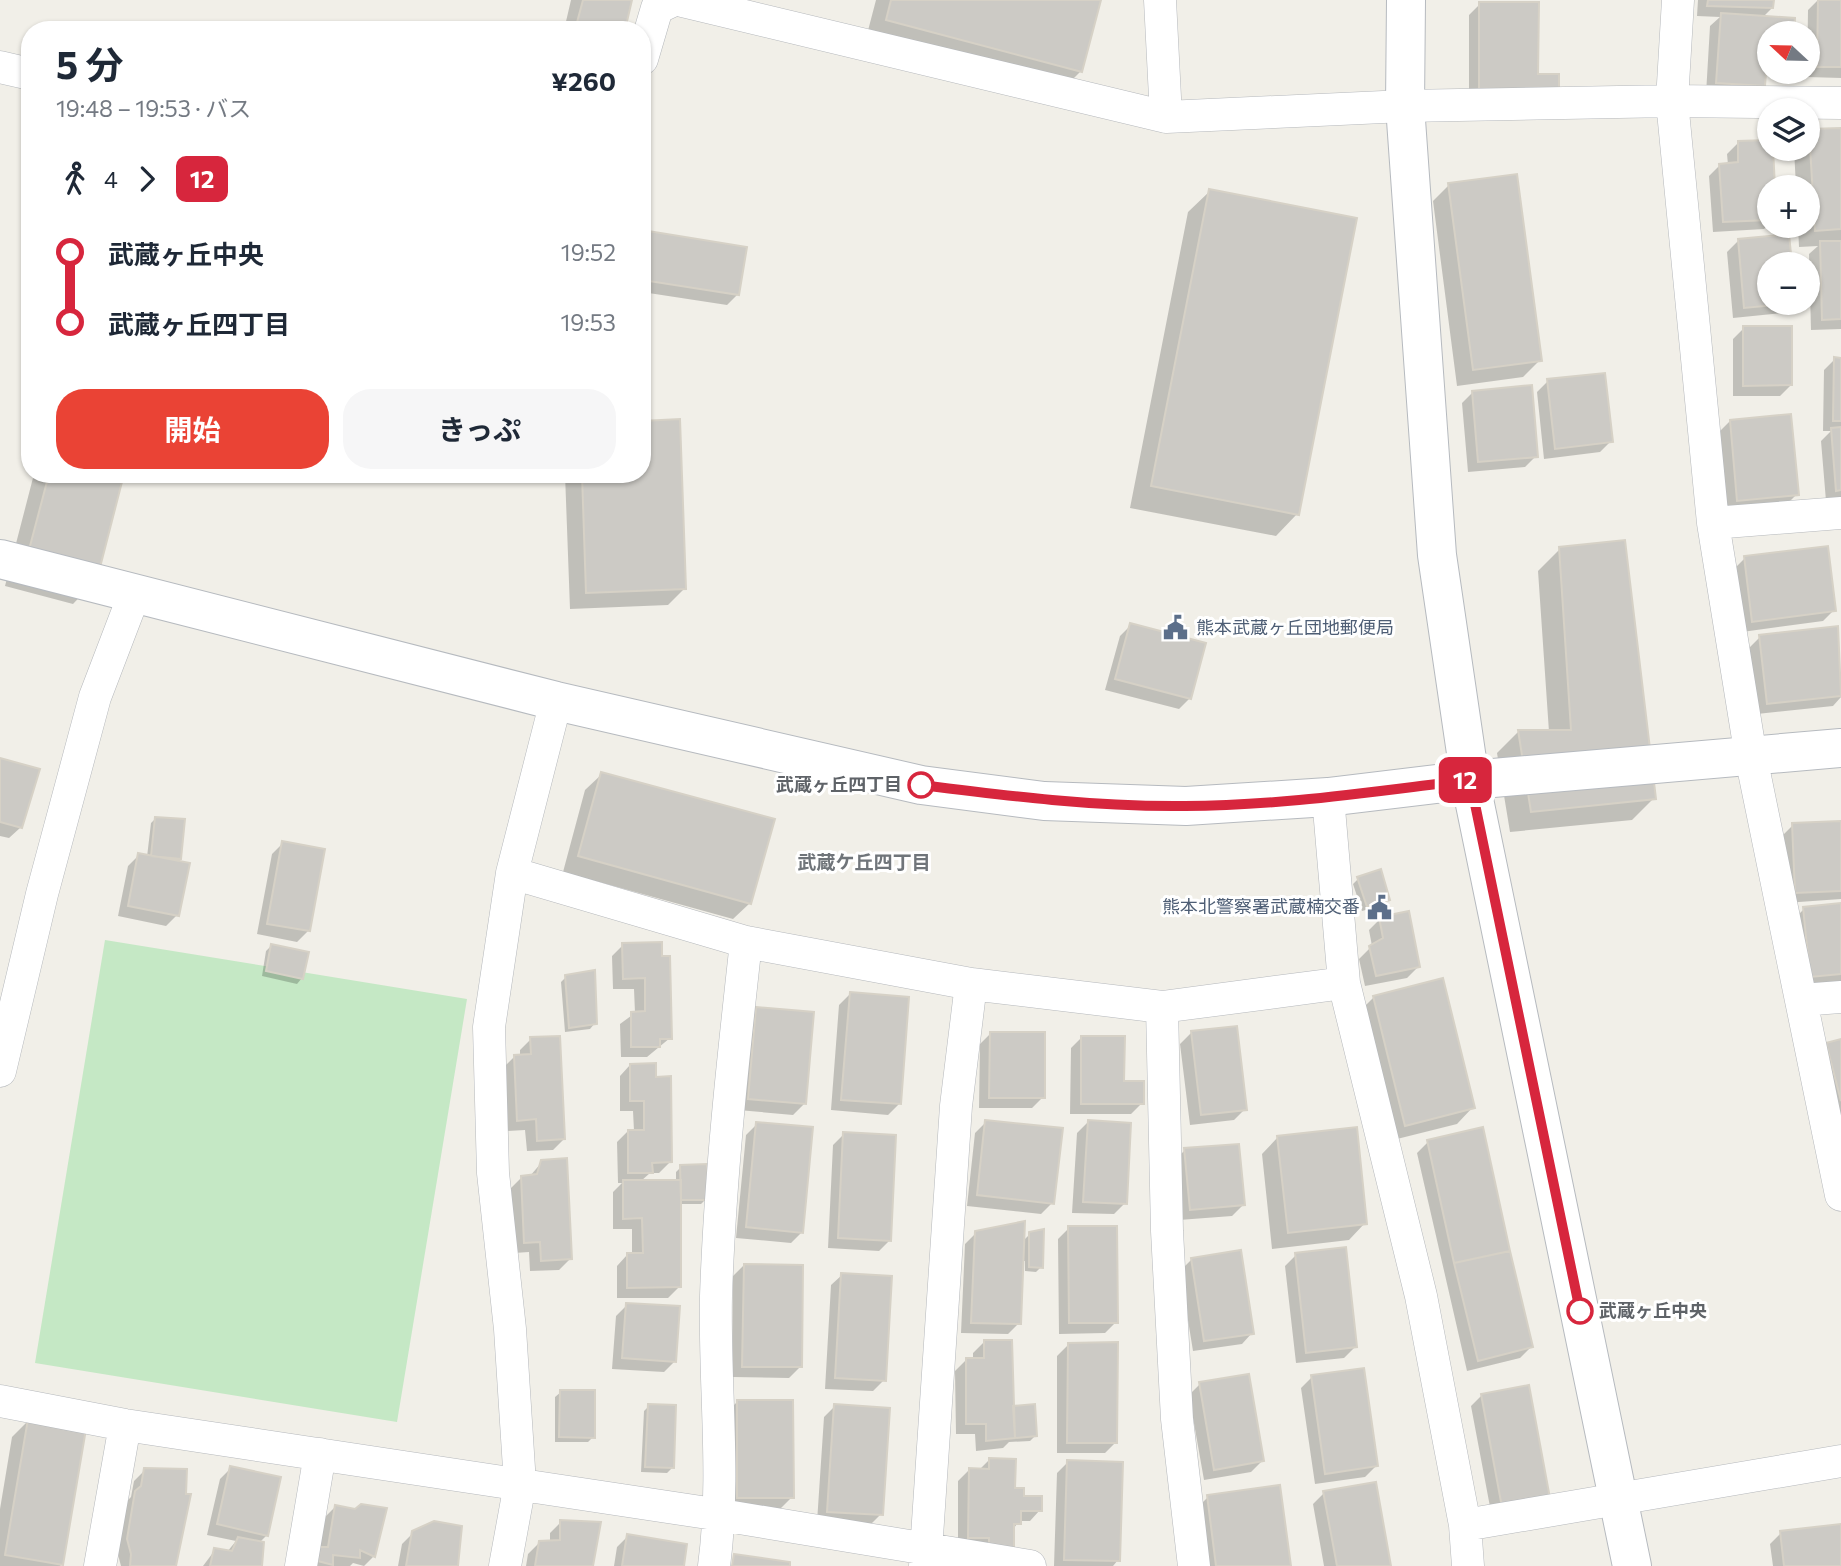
<!DOCTYPE html>
<html lang="ja">
<meta charset="utf-8">
<style>
body{margin:0;font-family:Commissioner,"Noto Sans JP",sans-serif;background:#f6f6f7;color:#1f2937;height:100vh;display:flex;flex-direction:column;font-size:26px;white-space:nowrap}
*{box-sizing:border-box;margin:0}
p{font-size:23px;color:#747a83}
.icon{flex:none;width:38px;height:38px;fill:none;stroke:currentColor;stroke-width:2;stroke-linecap:round;stroke-linejoin:round}
.map{position:relative;flex:1;overflow:hidden}
.panel{position:absolute;left:21px;top:21px;width:630px;height:462px;display:flex;flex-direction:column;background:#fff;border-radius:28px;box-shadow:0 2px 5px #0004}
.panel>*{flex:none}
.badge{padding:0 14px;border-radius:10px;font-size:24px;line-height:46px}
.needle{width:46px;rotate:292deg}
.tools{position:absolute;left:1757px;top:21px;display:grid;gap:14px}
.tools a{display:grid;place-items:center;width:63px;height:63px;border-radius:50%;background:#fff;box-shadow:0 2px 5px #0004;font-size:35px}
.map>.badge{position:absolute;translate:-50% -50%;box-shadow:0 0 0 4px #fff}
.legs{display:flex;align-items:center;gap:10px;height:77px;padding:0 35px;font-size:23px}
.legs p{margin-inline-start:auto}
.overview{display:flex;align-items:center;justify-content:space-between;height:119px;padding:0 35px}
h1{font-size:38px;font-weight:700;line-height:52px}
.cta{display:flex;gap:14px;margin-top:auto;padding:14px 35px}
.cta a{flex:1;height:80px;border-radius:28px;background:#ea4335;color:#fff;font-size:28px;font-weight:700;line-height:80px;text-align:center}
.cta a+a{background:#f6f6f7;color:#1f2937}
ul{padding:0 35px;list-style:none}
li{display:flex;align-items:center;gap:24px;height:70px;font-size:26px}
li i{display:grid;place-items:center;width:10px;height:100%;margin:0 9px;background:currentColor}
li i::after{content:'';width:18px;height:18px;margin:-9px;border:5px solid;border-radius:50%;background:#fff}
li p{margin-inline-start:auto}
li:first-child i{background:linear-gradient(#0000 50%,currentColor 0)}
li:last-child i{background:linear-gradient(currentColor 50%,#0000 0)}
.map>svg:first-child{display:block}
</style>
<div class="map">
<svg width="1841" height="1566" viewBox="0 0 1841 1566">
<rect width="100%" height="100%" fill="#f1efe8"/>
<path fill="#c5e8c5" d="M105 940 467 999 397 1422 35 1363Z"/>
<path fill="#0003" d="M571 0H630L623 30H564Z
M876 0H1100L1081 71 1059 93 865 42Z
M1698 0H1772V8L1762 18 1793 20V33H1769V69H1764L1763 85 1752 96 1706 94 1710 26 1720 17 1697 16Z
M1818 0H1841V78L1807 77 1808 10Z
M1480 4 1536 76 1469 102V15Z
M1841 129V329L1811 330 1809 254 1818 246 1799 247 1798 226H1808V187H1796L1794 149H1808L1810 131Z
M1769 142 1773 187H1769V224L1764 229 1713 232 1709 176 1720 165H1728L1727 154 1738 143Z
M1449 185 1540 360 1523 377 1457 386 1433 201Z
M1210 191 1297 514 1276 536 1130 508 1188 212Z
M642 232 738 294 727 305 642 292Z
M1787 236 1790 264H1769V303H1793L1783 313 1733 318 1727 252 1738 241Z
M1744 328 1791 385 1780 396H1733V339Z
M1835 359H1841V500L1826 501 1821 441 1831 431H1823L1824 370Z
M1548 381 1611 441 1600 452 1544 459 1537 392Z
M1473 392 1536 456 1525 467 1468 472 1462 403Z
M1730 421 1797 494 1786 505 1727 511 1719 432Z
M34 474H122L94 582 73 604 5 586Z
M565 474H642L684 589 668 605 570 609Z
M1560 549 1654 798 1632 820 1510 832 1497 753 1519 731 1549 732 1538 571Z
M1745 558 1834 610 1823 621 1742 632 1734 569Z
M1131 625 1190 698 1179 709 1105 690 1120 636Z
M1836 628 1841 697 1833 706 1757 714 1749 648 1760 637Z
M0 759 20 828 9 838 0 836Z
M602 774 750 903 733 919 563 872 585 790Z
M156 818 180 858 175 862 177 915 166 926 118 916 128 866 139 855 147 857 151 823Z
M1841 823V899L1785 903 1782 836 1793 825Z
M283 843 308 931 297 942 257 934 272 854Z
M1358 879 1388 900 1383 905 1362 911 1353 884Z
M1841 905V983L1800 987 1793 920 1804 909Z
M1380 919 1418 967 1407 978 1365 986 1359 959 1372 946 1369 930Z
M660 944 670 1038 647 1057H621L620 1024 635 1013 634 989H613L612 956 623 945Z
M271 946 302 978 297 984 262 976 266 951Z
M566 977 595 1023 590 1029 565 1032 561 982Z
M850 994 899 1104 888 1115 831 1110 839 1005Z
M1374 997 1473 1107 1457 1124 1389 1141 1357 1014Z
M756 1009 804 1104 793 1115 738 1110 745 1020Z
M991 1033 1043 1097 1032 1108H979L980 1044Z
M1191 1033 1245 1109 1234 1120 1190 1125 1180 1044Z
M1082 1037 1142 1103 1131 1114H1070L1071 1048Z
M531 1039 564 1139 553 1150 527 1151 525 1130 507 1131 504 1067 515 1056H520V1050Z
M1841 1040V1151L1816 1055 1827 1044Z
M630 1065 654 1078 670 1162 659 1173H650L641 1181 676 1182V1172L681 1167 706 1199 701 1204H679V1287L668 1298H617V1266L627 1255H632V1229H613V1192L622 1183H618L617 1142 628 1131H634L633 1111H620V1076Z
M986 1122 1052 1203 1041 1214 967 1206 975 1133Z
M1088 1122 1125 1203 1114 1214 1072 1213 1077 1133Z
M757 1124 802 1232 791 1243 736 1238 746 1135Z
M844 1134 890 1240 879 1251 828 1248 833 1145Z
M1278 1137 1365 1223 1349 1240 1272 1249 1262 1154Z
M1428 1142 1531 1347 1520 1358 1467 1371 1417 1153Z
M1185 1150 1243 1205 1232 1216 1179 1220 1174 1161Z
M542 1162 570 1259 559 1270 530 1271 529 1252 514 1253 511 1188 522 1177 530 1176Z
M1069 1228 1116 1322 1105 1333 1059 1334 1058 1239Z
M976 1233 1022 1242 1030 1234 1041 1267 1036 1272 1025 1271V1261H1022L1019 1323 1008 1334 961 1333 965 1244Z
M1296 1255 1355 1347 1344 1358 1296 1363 1285 1266Z
M1191 1260 1252 1333 1242 1344 1193 1351 1180 1271Z
M744 1265 800 1367 789 1378 732 1377 733 1276Z
M842 1275 884 1380 873 1391 825 1389 831 1285Z
M627 1305 675 1361 664 1372 612 1369 616 1316Z
M984 1342 1013 1408 1035 1436 1030 1441 1009 1442 1003 1448 976 1451 975 1434H956L955 1371 966 1360H973V1353Z
M1068 1345 1116 1442 1105 1453H1057V1356Z
M1312 1377 1376 1466 1365 1477 1315 1484 1301 1388Z
M1200 1384 1262 1461 1251 1472 1204 1480 1189 1395Z
M561 1392 593 1437 588 1442H555V1397Z
M1482 1395 1550 1508 1494 1528 1471 1406Z
M737 1402 792 1497 781 1508 727 1509 726 1413Z
M649 1406 672 1468 667 1473 641 1472 644 1411Z
M835 1406 881 1514 870 1525 817 1522 824 1417Z
M29 1420 62 1564 60 1566H0V1509L12 1437Z
M989 1460 1023 1498 1040 1510 1030 1521H1019L1012 1531V1550L958 1548V1481L969 1470H979Z
M1068 1462 1118 1560 1113 1566H1054L1057 1473Z
M231 1468 267 1535 259 1543 261 1566H203L215 1550 227 1552 236 1541 207 1535 220 1479Z
M145 1470 174 1566H121L117 1551 124 1504 131 1497 134 1481Z
M1324 1493 1390 1566H1324L1313 1504Z
M1208 1497 1289 1566H1205L1197 1508Z
M335 1507 356 1511 385 1510 373 1557 364 1566 353 1563 350 1566H303L324 1518Z
M561 1522 591 1566H526L528 1554 539 1543 550 1542V1533Z
M1841 1525V1566H1773L1770 1544 1781 1533Z
M413 1533 456 1566H398L402 1544Z
M628 1536 682 1566H614L617 1547Z"/>
<path fill="#cccac5" stroke="#d6d1c6" stroke-width="2" d="M583 0H632L625 30H575Z
M891 0H1101L1082 72 886 20Z
M1708 0H1774L1773 8 1707 6Z
M1818 0H1841V67H1817Z
M1479 2H1539L1538 74H1559V92L1479 91Z
M1721 13 1795 18 1794 33H1769L1765 86 1716 83Z
M1841 128V229L1815 231 1809 129Z
M1769 140V149H1773L1775 187H1769V220L1723 222 1719 164 1738 162V141Z
M1517 174 1542 361 1473 370 1448 183Z
M1209 189 1357 218 1299 515 1151 486Z
M642 230 747 247 739 295 642 280Z
M1789 234 1792 264H1769V303H1796L1744 308 1738 239Z
M1820 241H1841V319L1822 320Z
M1743 326H1792V385L1743 386Z
M1834 357 1841 358V421H1833Z
M1605 373 1613 442 1555 449 1547 379Z
M1532 385 1538 457 1478 462 1472 391Z
M1791 414 1799 495 1737 501 1730 420Z
M680 419 686 589 586 593 582 474H642V421Z
M1841 427V490L1836 491 1831 428Z
M49 474H124L96 583 25 565Z
M1625 540 1656 799 1531 812 1518 730H1571L1559 547Z
M1828 546 1836 611 1752 622 1744 556Z
M1130 623 1206 643 1191 699 1115 679Z
M1838 626 1841 696 1767 704 1759 635Z
M0 758 40 769 22 828 0 822Z
M601 772 775 819 751 904 578 856Z
M155 817 185 819 181 859 151 856Z
M1841 821V891L1795 893 1792 823Z
M282 841 325 849 310 931 267 924Z
M138 853 190 863 179 916 128 906Z
M1381 869 1390 900 1367 907 1357 877Z
M1841 903V974L1810 977 1803 907Z
M1409 911 1420 967 1376 976 1369 946 1383 938 1379 917Z
M662 942V956H670L672 1039H660V1047H631V1012L645 1011V978L623 979 622 943Z
M271 944 309 952 303 979 266 971Z
M595 970 597 1024 569 1028 565 975Z
M1443 978 1475 1108 1405 1126 1373 996Z
M850 992 909 997 901 1104 841 1100Z
M756 1007 814 1012 806 1104 748 1099Z
M1237 1026 1247 1110 1201 1115 1191 1031Z
M990 1032H1045V1098H989Z
M560 1036 565 1139 537 1141 536 1119 517 1121 514 1055 531 1054 530 1037Z
M1081 1036H1125L1124 1081H1144V1104H1081Z
M1841 1039V1101L1826 1043Z
M656 1063V1077L671 1076 672 1162 652 1163 653 1173H628V1130H644V1101H630V1064Z
M985 1120 1063 1128 1054 1204 977 1195Z
M1088 1120 1131 1123 1127 1204 1083 1202Z
M756 1122 813 1127 803 1233 746 1227Z
M1357 1127 1367 1224 1288 1233 1277 1136Z
M1483 1127 1510 1251 1454 1263 1427 1140Z
M843 1132 896 1135 891 1241 838 1238Z
M1239 1144 1245 1205 1190 1210 1184 1148Z
M567 1158 572 1259 541 1261 540 1242 524 1243 521 1176 537 1174 541 1160Z
M707 1164V1200H681L680 1165Z
M623 1180H681V1287L627 1288V1253H643L642 1218 623 1219Z
M1025 1221 1021 1324 971 1323 975 1231Z
M1068 1226H1117L1118 1323H1069Z
M1044 1229 1043 1268 1029 1267V1232Z
M1346 1247 1357 1347 1306 1353 1295 1253Z
M1241 1250 1254 1334 1204 1341 1191 1258Z
M1510 1251 1533 1347 1478 1361 1454 1263Z
M744 1264 803 1265 802 1367H742Z
M841 1273 892 1276 886 1381 835 1378Z
M626 1303 680 1306 676 1362 622 1358Z
M984 1340H1012L1015 1438 986 1441V1424H966V1358H984Z
M1118 1342 1117 1443H1067L1068 1343Z
M1364 1368 1378 1466 1325 1474 1311 1375Z
M1249 1374 1264 1461 1214 1470 1199 1382Z
M1529 1385 1552 1509 1504 1518 1481 1394Z
M560 1390H595V1438L559 1437Z
M737 1400H793L794 1498H737Z
M648 1404 676 1405 674 1468 645 1467Z
M834 1404 890 1408 883 1515 827 1512Z
M1035 1404 1037 1436 1015 1438 1013 1406Z
M28 1419 86 1429 63 1565 5 1555Z
M989 1458 1016 1459 1015 1488H1024V1496H1042V1511H1021V1524H1014V1551H989V1538H968L969 1468 989 1469Z
M1067 1460 1123 1462 1120 1561 1064 1560Z
M230 1466 281 1477 268 1536 217 1524Z
M144 1468 187 1469 186 1494H191L176 1566H130L131 1554 127 1539 135 1491 141 1486Z
M1376 1482 1391 1566H1337L1323 1491Z
M1280 1485 1291 1566H1216L1207 1495Z
M361 1504 387 1508 375 1557 360 1550V1558L333 1555V1565L310 1559 316 1547H328L335 1505 355 1509Z
M560 1520 601 1522 593 1566H535L539 1541 560 1540Z
M434 1521 462 1526 458 1566H406L412 1531Z
M1841 1524V1566H1784L1780 1531Z
M627 1534 687 1544 684 1566H622Z
M238 1537 264 1542 262 1566H210L214 1548 232 1551Z
M734 1554 790 1562V1566H732Z"/>
<g fill="none" stroke-linecap="round" stroke-linejoin="round">
<defs>
<path id="street" d="M678 0 1166 117 1405 106 1672 101 1841 103
M1160 0 1166 117
M1678 0 1672 101 1713 523 1751 757 1841 1195
M642 59 657 8 674 0
M0 67 30 74
M1713 523 1841 513
M1328 797 1344 983 1421 1296 1465 1525 1468 1566
M512 873 746 942 971 984 1162 1007 1344 983
M1801 1000 1841 997
M1162 1007 1167 1231 1177 1419 1194 1566
M0 1071 42 894 95 697 134 595
M0 1401 125 1425 721 1515 1030 1566
M1465 1525 1841 1461
M100 1566 125 1425
M301 1566 320 1454
M505 1566 520 1484 510 1329 493 1173 489 1027 512 873 556 701
M714 1566C726 1476 714 1386 716 1296 720 1177 733 1059 746 942
M925 1566 956 1106 971 984"/>
<path id="secondary" d="M1406 0 1405 106 1437 555 1470 780 1632 1566
M0 559 556 701 921 785 1044 801 1186 806 1328 797 1470 780 1841 748"/>
</defs>
<use href="#street" stroke="#b5b8bc" stroke-width="33"/>
<use href="#secondary" stroke="#b6babf" stroke-width="40"/>
<use href="#street" stroke="#fff" stroke-width="32"/>
<use href="#secondary" stroke="#fff" stroke-width="38"/>
</g>
<g fill="none" stroke-linecap="round" stroke-linejoin="round">
<defs>
<path id="line-1" d="M921 785C1008 796 1096 807 1185 806 1280 806 1376 791 1470 780L1580 1311"/>
</defs>
<use href="#line-1" stroke="#fff" stroke-width="16"/>
<use href="#line-1" stroke="#d7263d" stroke-width="10"/>
</g>
<defs>
<symbol id="civic-bare" viewBox="-9 -9 18 18"><path d="M-.6-6.5H3V-4.5H.6V-3L4-1V1h2V6H-6V1h2V-1L-.6-3ZM-1.2 2.5V6h2.4V2.5Z" fill="#5c6f8a" stroke="#fff" stroke-width="2.5" paint-order="stroke"/></symbol>
</defs>
<g fill-rule="evenodd">
<use href="#civic-bare" x="1158" y="610" width="35" height="35"/>
<use href="#civic-bare" x="1362" y="890" width="35" height="35"/>
</g>
<g fill="#fff" stroke="#d7263d" stroke-width="3.5">
<circle cx="921" cy="785" r="12"/>
<circle cx="1580" cy="1311" r="12"/>
</g>
<g text-anchor="middle" stroke-width="6" stroke-linejoin="round" paint-order="stroke">
<g font-size="18" fill="#4e5e75" stroke="#fff" text-anchor="start">
<text x="1196" y="634">熊本武蔵ヶ丘団地郵便局</text>
<text x="1360" y="913" text-anchor="end">熊本北警察署武蔵楠交番</text>
</g>
<g font-size="18" font-weight="bold" fill="#5f6368" stroke="#fff" text-anchor="end">
<text x="902" y="791">武蔵ヶ丘四丁目</text>
<text x="1599" y="1317" text-anchor="start">武蔵ヶ丘中央</text>
</g>
<g font-size="19" font-weight="bold" fill="#70757a" stroke="#fff">
<text x="864" y="869">武蔵ケ丘四丁目</text>
</g>
</g>
</svg>
<div class="tools">
<a><svg class="needle" viewBox="-14 -14 28 28"><path d="M0-13l5 13h-10z" fill="#e53935"/><path d="M0 13l5-13h-10z" fill="#747a83"/></svg></a>
<a><svg class="icon" aria-label="layers" viewBox="0 0 24 24"><path d="M12 4l9 5-9 5-9-5zM3 14l9 5 9-5"/></svg></a>
<a>+</a>
<a>−</a>
</div>
<b class="badge" style="left:1465px;top:780px;background:#d7263d;color:#fff">12</b>
<section class="panel">
<div class="overview"><div><h1>5 分</h1><p>19:48 – 19:53 · バス</p></div><b>¥260</b></div>
<div class="legs"><svg class="icon" aria-label="walk" viewBox="0 0 24 24"><circle cx="13" cy="4" r="2"/><path d="M13 8l-2 6 4 7M11 14l-3 7M7 12l3-4h3l4 4"/></svg>4<svg class="icon" aria-label="forward" viewBox="0 0 24 24"><path d="M9 5l7 7-7 7"/></svg><b class="badge" style="background:#d7263d;color:#fff">12</b></div>
<ul>
<li><i style="color:#d7263d"></i><b>武蔵ヶ丘中央</b><p>19:52</p></li>
<li><i style="color:#d7263d"></i><b>武蔵ヶ丘四丁目</b><p>19:53</p></li>
</ul>
<div class="cta"><a>開始</a><a>きっぷ</a></div>
</section>
</div>
